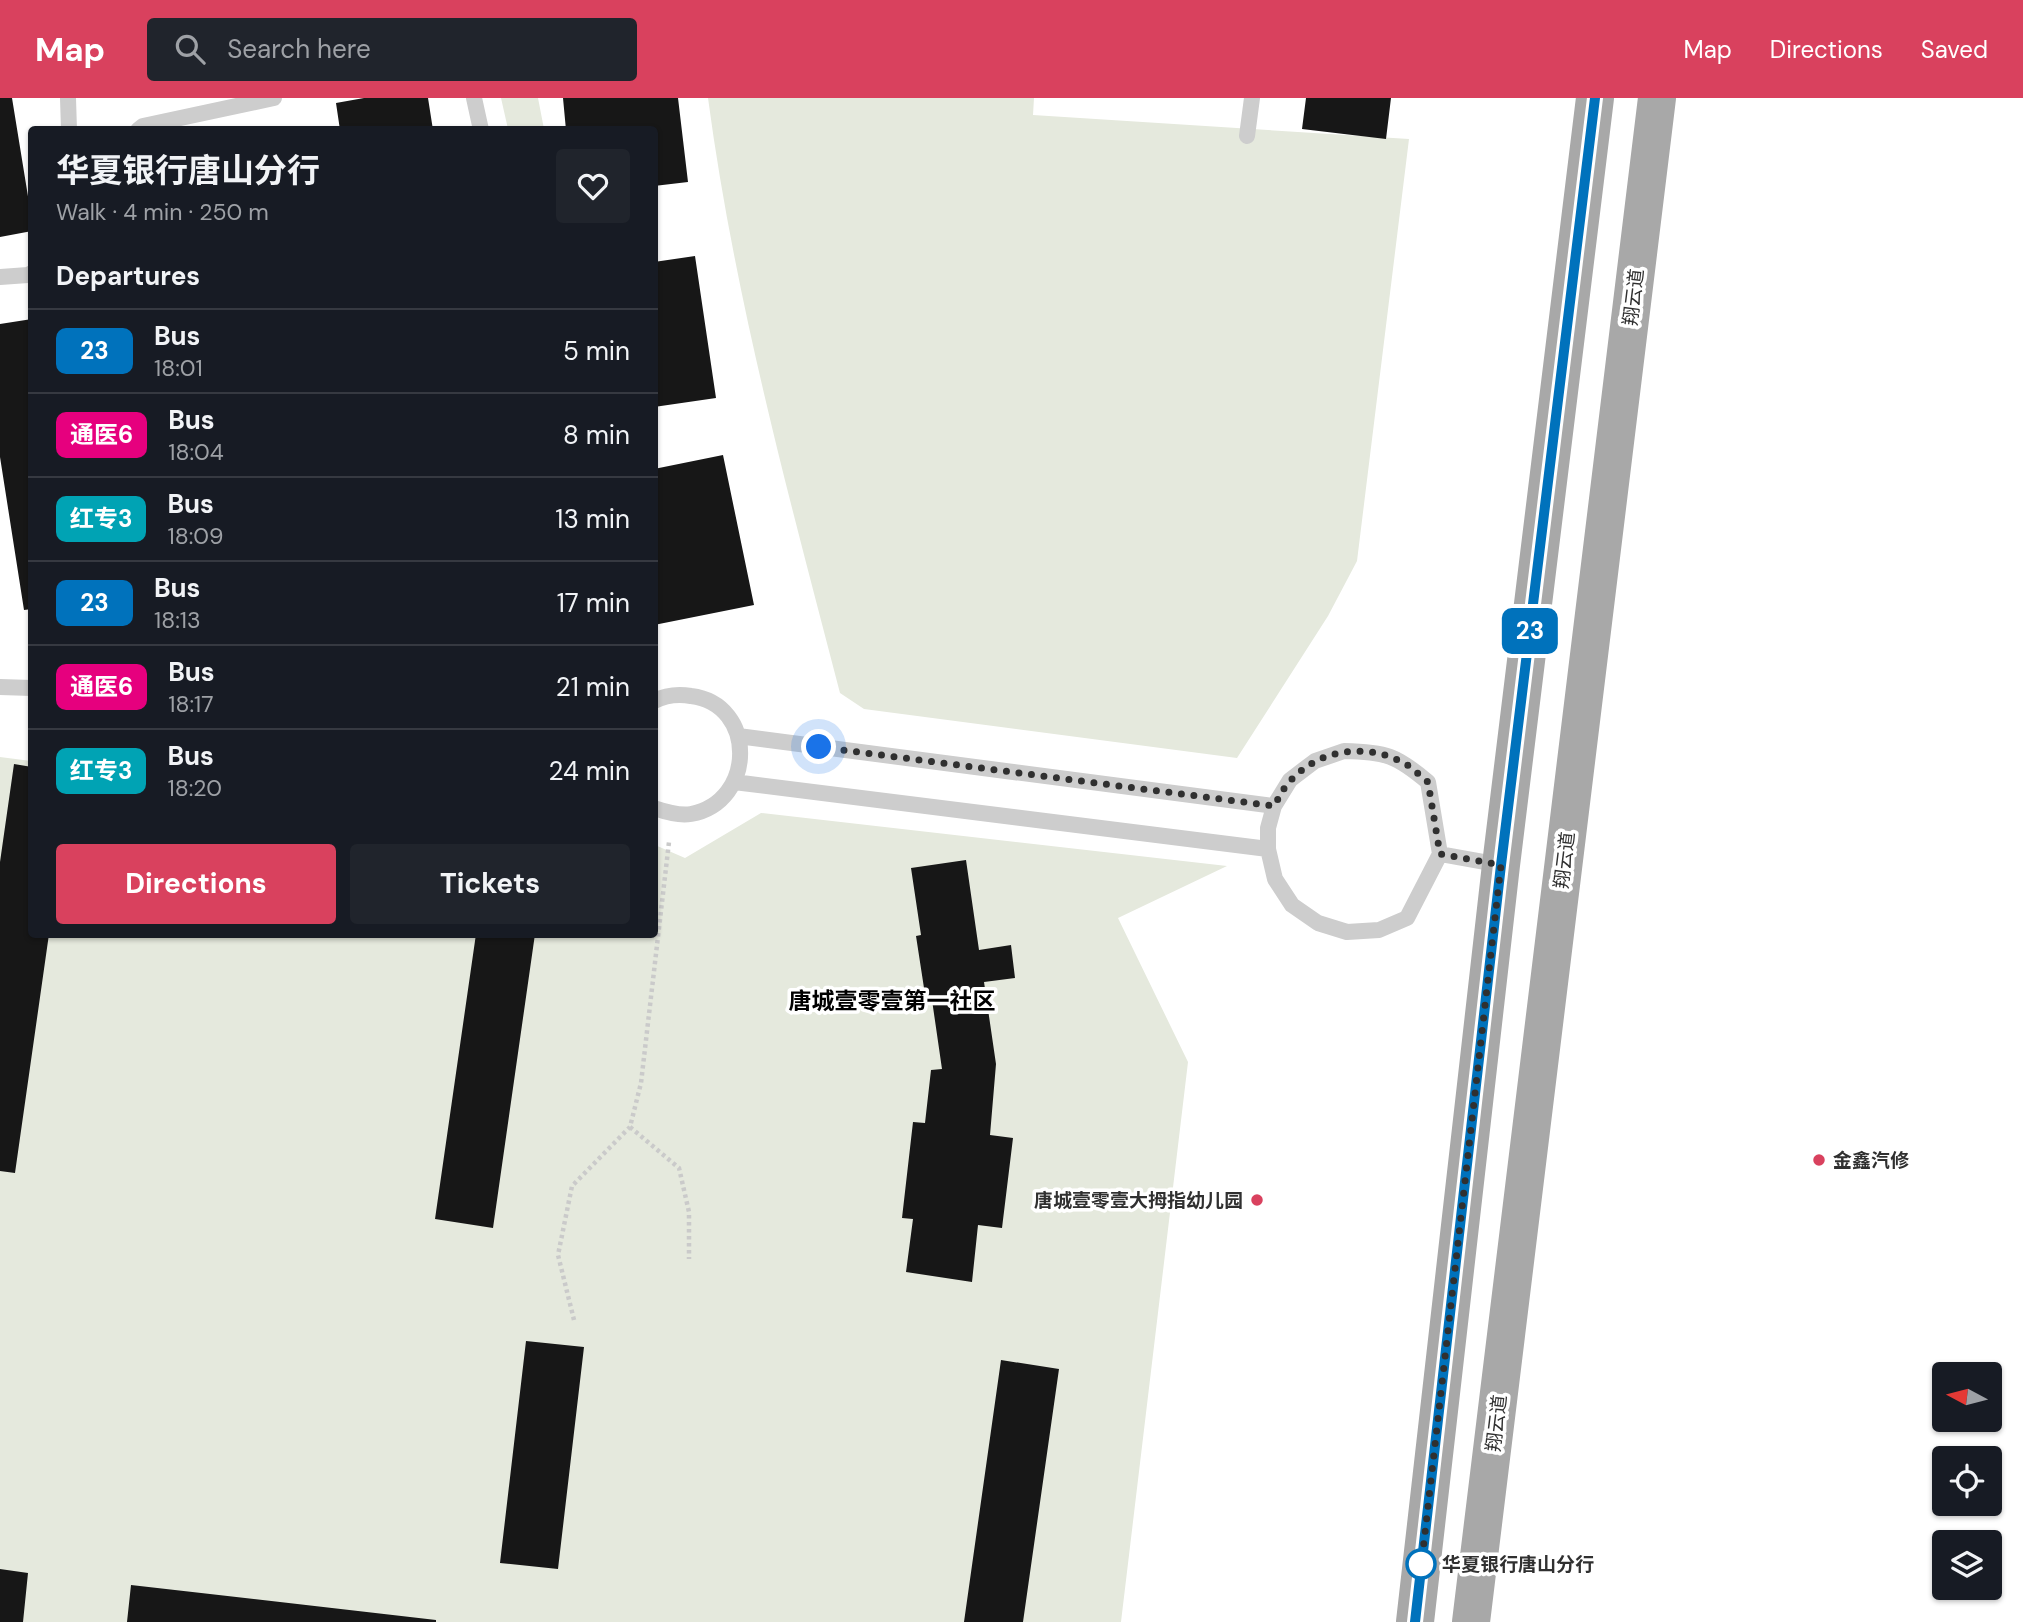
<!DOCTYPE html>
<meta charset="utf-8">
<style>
body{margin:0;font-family:"DM Sans","Noto Sans SC",sans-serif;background:#20242c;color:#f1f3f6;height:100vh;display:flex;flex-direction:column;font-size:26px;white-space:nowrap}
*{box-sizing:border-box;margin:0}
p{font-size:23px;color:#9ea1a6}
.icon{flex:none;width:38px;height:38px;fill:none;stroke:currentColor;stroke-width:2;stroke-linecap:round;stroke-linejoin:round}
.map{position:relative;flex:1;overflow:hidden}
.details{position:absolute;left:28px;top:28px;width:630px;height:812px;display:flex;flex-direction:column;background:#171b24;border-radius:7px;box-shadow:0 2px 5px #0004}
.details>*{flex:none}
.badge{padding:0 14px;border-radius:10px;font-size:24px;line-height:46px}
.needle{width:46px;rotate:277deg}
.fabs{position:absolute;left:1932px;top:1264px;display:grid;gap:14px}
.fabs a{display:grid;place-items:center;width:70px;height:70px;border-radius:7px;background:#171b24;box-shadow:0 2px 5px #0004;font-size:35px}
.you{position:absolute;width:35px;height:35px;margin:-18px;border:5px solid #fff;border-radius:50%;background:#1a73e8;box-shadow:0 0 0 10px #1a73e833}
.map>.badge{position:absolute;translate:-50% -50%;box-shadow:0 0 0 4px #fff}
h2{padding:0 28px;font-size:26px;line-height:63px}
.round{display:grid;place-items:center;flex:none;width:74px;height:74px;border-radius:7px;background:#20242c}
.head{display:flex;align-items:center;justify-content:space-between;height:119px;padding:0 28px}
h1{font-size:33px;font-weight:700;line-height:52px}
.action{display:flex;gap:14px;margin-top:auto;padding:14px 28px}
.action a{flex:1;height:80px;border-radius:7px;background:#d9415e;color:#fff;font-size:28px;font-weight:700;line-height:80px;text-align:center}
.action a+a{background:#20242c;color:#f1f3f6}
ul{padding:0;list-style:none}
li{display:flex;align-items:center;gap:21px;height:84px;padding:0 28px;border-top:2px solid #363941}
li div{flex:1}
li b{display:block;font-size:26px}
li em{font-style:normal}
li .badge{min-width:77px;font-weight:700;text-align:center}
header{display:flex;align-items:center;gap:42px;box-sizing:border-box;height:98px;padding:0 35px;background:#d9415e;color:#fff}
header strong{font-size:33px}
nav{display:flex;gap:38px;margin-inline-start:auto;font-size:24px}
.search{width:490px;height:63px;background:#20242c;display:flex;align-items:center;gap:18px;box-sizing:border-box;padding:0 24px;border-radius:7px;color:#9ea1a6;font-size:26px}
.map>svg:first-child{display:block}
</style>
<header>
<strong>Map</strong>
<div class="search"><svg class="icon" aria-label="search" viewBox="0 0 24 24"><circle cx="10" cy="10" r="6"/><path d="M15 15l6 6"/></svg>Search here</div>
<nav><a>Map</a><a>Directions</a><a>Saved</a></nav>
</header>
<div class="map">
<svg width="2023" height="1524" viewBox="0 0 2023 1524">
<rect width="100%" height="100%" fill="#fff"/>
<path fill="#e5e9dd" d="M501 0H538L544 31H508Z
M708 0H1034L1033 17 1409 41 1357 463 1328 518 1237 660 864 611 840 595C789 399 735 202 708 0Z
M0 659 31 663 32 836H654L655 747 685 760 761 715 1227 768 1118 820 1188 964 1121 1524H0Z"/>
<path fill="#171717" d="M0 0H12L32 123V133L0 139Z
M364 0H428L433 32H340L336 5Z
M563 0H678L688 84 654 88V32H566Z
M1306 0H1391L1386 41 1302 31Z
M695 158 716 300 654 309V164Z
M32 221V511L24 512 0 359V226Z
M723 357 754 507 654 527V371Z
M14 666 32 669V836H49L15 1075 0 1073V764Z
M966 762 979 852 1011 847 1015 880 984 884 996 966 990 1037 1013 1040 1002 1130 978 1127 972 1184 906 1174 913 1121 902 1120 913 1024 925 1025 931 972 942 971 932 902 926 903 916 838 921 837 911 770Z
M476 836H535L493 1130 435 1121Z
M526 1243 584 1249 558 1471 500 1465Z
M1001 1262 1059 1271 1023 1524H964Z
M0 1471 28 1475 23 1524H0Z
M131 1487 436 1522V1524H127Z"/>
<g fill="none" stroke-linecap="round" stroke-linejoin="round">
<path stroke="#cacaca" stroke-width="4.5" stroke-dasharray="3.5 3.5" stroke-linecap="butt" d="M630 1029 679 1070 689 1114V1161
M574 1222 558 1157 572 1088 630 1029 641 985 669 744"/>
<path stroke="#cdcdcd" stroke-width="16" d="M68 0 69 32
M474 0 481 32
M138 32 143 28 274 0
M1247 38 1252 0
M0 179 28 177 32 175
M0 589 32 590
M654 603C666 597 679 596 691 598 757 606 756 704 691 716 679 718 666 714 654 710
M738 638 1274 708
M1344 653C1386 654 1396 657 1428 684L1440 756 1407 820 1379 832 1347 834 1318 825 1292 807 1275 781 1268 751V730L1274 708 1290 682 1315 663Z
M734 684 1268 751
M1440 756 1501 767"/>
<path stroke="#a8a8a8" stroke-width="38" d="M1415 1524 1501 767 1595 0
M1471 1524 1657 0"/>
</g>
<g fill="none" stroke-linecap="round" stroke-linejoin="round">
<defs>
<path id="line" d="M1415 1524 1501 767 1595 0"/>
</defs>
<use href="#line" stroke="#fff" stroke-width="16"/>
<use href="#line" stroke="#0072bc" stroke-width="10"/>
<path stroke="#303030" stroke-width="7" stroke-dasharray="0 12.6" d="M819 649 1274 708C1279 700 1284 688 1292 681 1321 651 1365 645 1402 664 1411 668 1420 678 1428 684L1440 756 1501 767 1421 1470V1466"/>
</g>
<g fill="#d9415e" stroke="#fff" stroke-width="2.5">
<circle cx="1819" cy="1062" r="7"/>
<circle cx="1257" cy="1102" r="7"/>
</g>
<circle fill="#fff" stroke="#0072bc" stroke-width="3.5" cx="1421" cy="1466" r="14"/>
<g text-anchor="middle" stroke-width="7" stroke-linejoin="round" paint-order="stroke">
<g font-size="19" fill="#303030" stroke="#fff">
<text transform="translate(1633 199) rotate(-83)" y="7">翔云道</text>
<text transform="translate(1564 762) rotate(-83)" y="7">翔云道</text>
<text transform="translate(1496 1325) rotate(-83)" y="7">翔云道</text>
</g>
<g font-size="19" font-weight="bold" fill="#303030" stroke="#fff" text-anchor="start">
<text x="1833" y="1069">金鑫汽修</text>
<text x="1243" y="1109" text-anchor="end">唐城壹零壹大拇指幼儿园</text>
</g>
<g font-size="19" font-weight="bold" fill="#303030" stroke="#fff" text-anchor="start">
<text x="1442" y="1473">华夏银行唐山分行</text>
</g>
<g font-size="23" font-weight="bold" fill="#000" stroke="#fff">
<text x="892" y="911">唐城壹零壹第一社区</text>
</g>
</g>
</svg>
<div class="fabs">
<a><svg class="needle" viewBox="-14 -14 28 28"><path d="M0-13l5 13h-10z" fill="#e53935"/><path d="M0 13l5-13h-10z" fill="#9ea1a6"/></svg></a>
<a><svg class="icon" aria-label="locate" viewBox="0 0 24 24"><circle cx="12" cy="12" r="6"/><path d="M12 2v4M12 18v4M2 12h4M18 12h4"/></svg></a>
<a><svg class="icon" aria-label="layers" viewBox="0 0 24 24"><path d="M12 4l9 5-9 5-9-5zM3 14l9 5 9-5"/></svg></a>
</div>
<div class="you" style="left:819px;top:649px"></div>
<b class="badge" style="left:1530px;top:533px;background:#0072bc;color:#fff">23</b>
<section class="details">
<div class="head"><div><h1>华夏银行唐山分行</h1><p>Walk · 4 min · 250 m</p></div><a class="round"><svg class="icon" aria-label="heart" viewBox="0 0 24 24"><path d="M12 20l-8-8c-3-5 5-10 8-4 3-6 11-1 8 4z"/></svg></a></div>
<h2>Departures</h2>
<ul>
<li><span class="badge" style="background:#0072bc;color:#fff">23</span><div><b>Bus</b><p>18:01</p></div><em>5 min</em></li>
<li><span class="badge" style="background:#e6007e;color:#fff">通医6</span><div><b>Bus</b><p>18:04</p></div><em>8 min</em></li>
<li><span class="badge" style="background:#00a3b4;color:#fff">红专3</span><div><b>Bus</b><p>18:09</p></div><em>13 min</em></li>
<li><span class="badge" style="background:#0072bc;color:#fff">23</span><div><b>Bus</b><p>18:13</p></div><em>17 min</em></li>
<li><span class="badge" style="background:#e6007e;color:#fff">通医6</span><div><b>Bus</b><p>18:17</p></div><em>21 min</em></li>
<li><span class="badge" style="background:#00a3b4;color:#fff">红专3</span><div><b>Bus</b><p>18:20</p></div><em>24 min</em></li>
</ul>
<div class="action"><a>Directions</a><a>Tickets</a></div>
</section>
</div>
